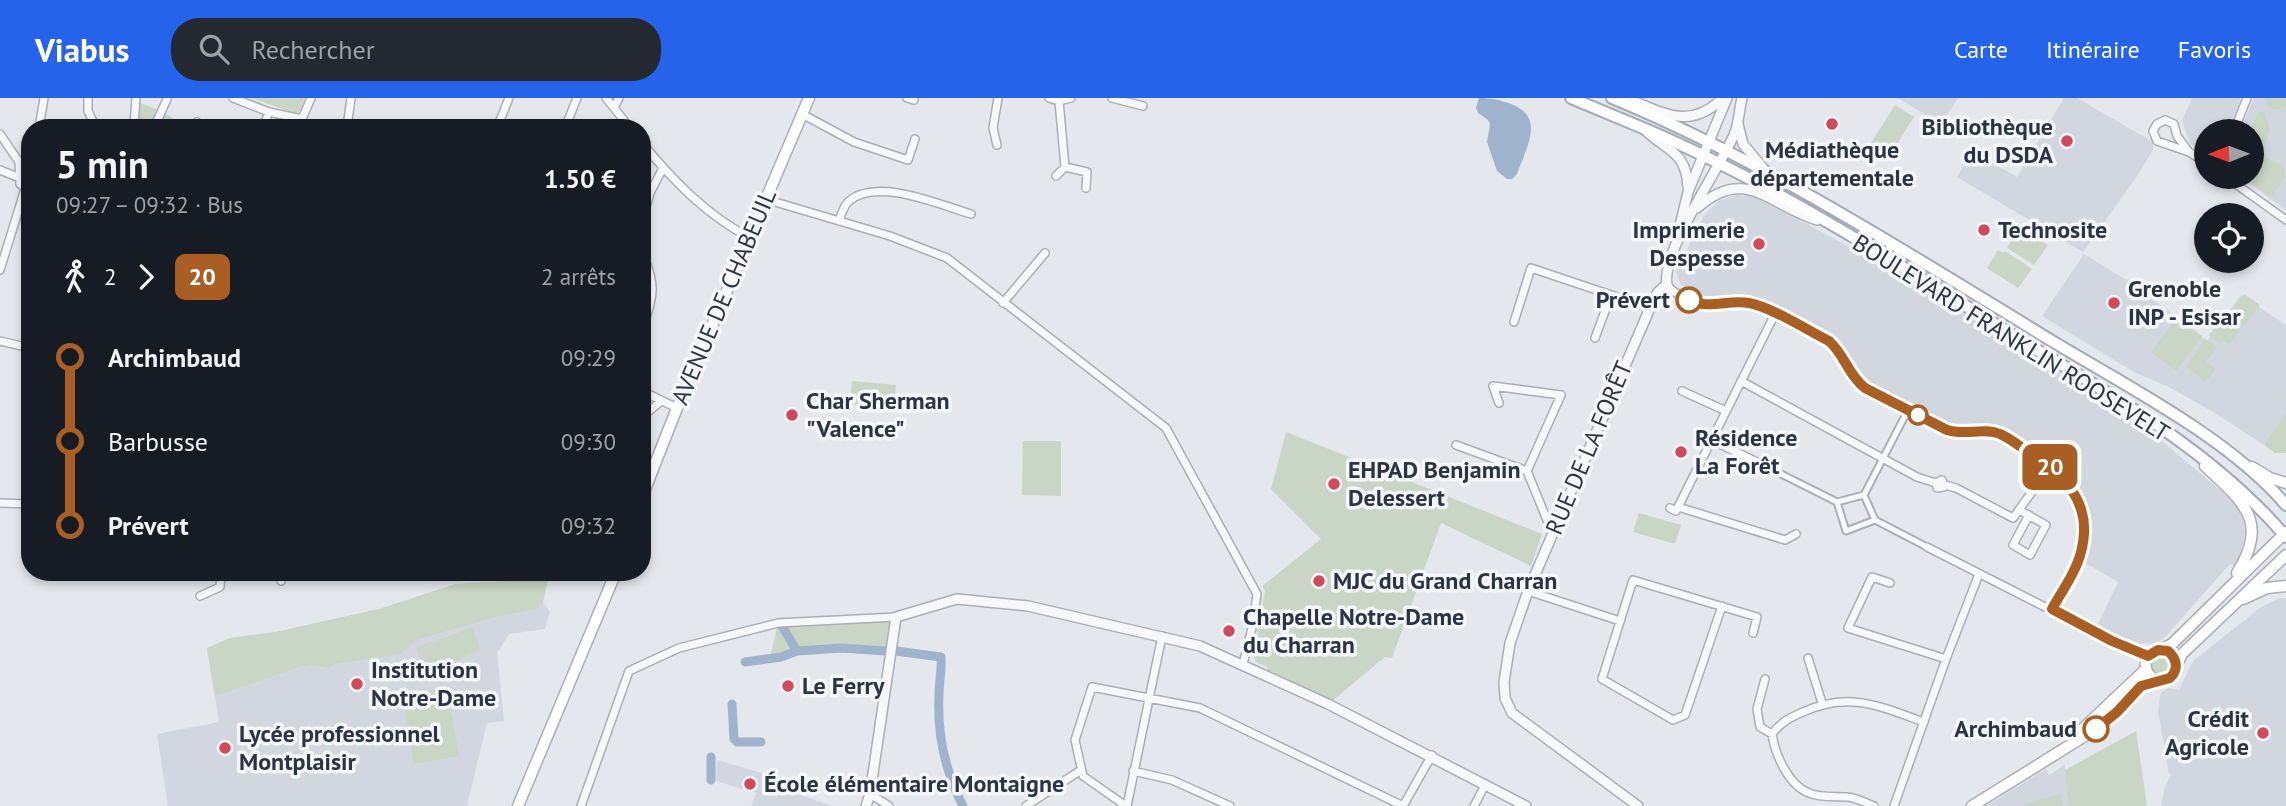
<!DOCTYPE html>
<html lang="fr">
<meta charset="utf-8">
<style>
body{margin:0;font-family:"PT Sans",sans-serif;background:#242831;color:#f1f3f6;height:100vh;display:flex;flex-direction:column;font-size:26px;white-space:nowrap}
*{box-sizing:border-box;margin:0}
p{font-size:23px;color:#9ea1a6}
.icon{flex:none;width:38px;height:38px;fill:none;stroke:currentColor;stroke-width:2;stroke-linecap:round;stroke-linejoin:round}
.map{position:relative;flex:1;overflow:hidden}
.panel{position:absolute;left:21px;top:21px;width:630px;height:462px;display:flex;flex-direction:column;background:#171b24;border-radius:28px;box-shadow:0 4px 10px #0003}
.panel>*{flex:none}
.badge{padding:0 14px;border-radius:10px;font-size:24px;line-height:46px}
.needle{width:46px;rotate:269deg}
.fabs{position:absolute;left:2194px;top:21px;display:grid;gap:14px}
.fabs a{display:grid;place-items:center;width:70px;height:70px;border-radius:50%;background:#171b24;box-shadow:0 4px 10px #0003;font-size:35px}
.map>.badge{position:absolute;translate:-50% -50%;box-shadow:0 0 0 4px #fff}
.legs{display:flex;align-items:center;gap:10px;height:77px;padding:0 35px;font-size:23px}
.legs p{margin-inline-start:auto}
.headline{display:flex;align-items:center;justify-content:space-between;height:119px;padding:0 35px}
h1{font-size:38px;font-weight:600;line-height:52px}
ul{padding:0 35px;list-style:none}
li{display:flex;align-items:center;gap:24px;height:84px;font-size:26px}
li i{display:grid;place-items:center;width:10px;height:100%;margin:0 9px;background:currentColor}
li i::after{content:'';width:18px;height:18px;margin:-9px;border:5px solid;border-radius:50%;background:#171b24}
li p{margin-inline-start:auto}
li:first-child i{background:linear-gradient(#0000 50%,currentColor 0)}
li:last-child i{background:linear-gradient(currentColor 50%,#0000 0)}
header{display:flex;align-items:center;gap:42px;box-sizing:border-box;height:98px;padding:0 35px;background:#2563eb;color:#fff}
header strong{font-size:33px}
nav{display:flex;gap:38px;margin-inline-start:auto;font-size:24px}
.search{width:490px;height:63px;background:#242831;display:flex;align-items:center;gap:18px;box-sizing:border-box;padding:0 24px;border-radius:28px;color:#9ea1a6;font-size:26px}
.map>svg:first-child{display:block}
</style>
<header>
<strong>Viabus</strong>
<div class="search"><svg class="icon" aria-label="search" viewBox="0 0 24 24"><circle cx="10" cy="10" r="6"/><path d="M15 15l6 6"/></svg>Rechercher</div>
<nav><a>Carte</a><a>Itinéraire</a><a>Favoris</a></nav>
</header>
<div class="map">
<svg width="2286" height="708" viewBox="0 0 2286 708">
<rect width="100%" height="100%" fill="#e4e7ec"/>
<path fill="#d2d6de" d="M1898 0H1958L1941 26Z
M2064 0H2077L2153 44V52L2137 78 2083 154 1957 79 1972 53 2017 79Z
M2192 0H2241L2228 33H2207V55L2190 45 2182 23Z
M2254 0H2286V112L2240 79H2252V33H2240Z
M1736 97 1758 100 1767 104 1914 185 2116 309 2145 329 2226 397 2237 408 2242 417 2245 434 2241 455 2234 468 2230 466 2166 538 2157 545 2138 546 2096 530 2118 484 2085 465 2091 445V434L2084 400 2074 379 2001 329 1984 325 1953 326 1884 293 1862 279 1840 244 1759 200 1737 196 1703 199 1681 187 1676 174 1704 117 1719 103Z
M2084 156 2136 188 2207 243 2241 197 2286 227V314L2264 347 2213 314 2171 290 2134 274 2042 218Z
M548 481 543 504 550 514 545 531 509 536 497 555 504 623 487 625 467 708H168L157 636 219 624 207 550 230 540 276 534 379 511 456 486Z
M2279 500H2286V708H2161L2164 692 2171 676H2169L2158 613 2161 594 2169 590 2179 592 2193 563 2260 510Z
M717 662 775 679 774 688 832 708H751L756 695 716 683Z
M2065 667 2068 708H1986L2046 671 2049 677Z"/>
<path fill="#c9d6c5" d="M252 0H305L299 14 294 15Z
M2265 0H2286V8C2277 15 2267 11 2265 0Z
M137 4 159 12 150 27 140 26 137 21Z
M1895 7 1914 19 1888 60 1869 48Z
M2264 13 2270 31 2264 49 2266 60 2281 66 2286 76 2272 100 2243 79H2252V33H2250L2258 15Z
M163 14 188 30 161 29 159 25Z
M2019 130 2048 147 2034 167 2007 150Z
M1998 152 2003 155 2005 153 2032 171 2018 190 1987 170Z
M2244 196 2260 207 2244 228 2228 217Z
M2177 219 2202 238 2176 273 2151 254Z
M2222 220 2240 232 2230 246 2223 242 2220 245 2209 237Z
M2205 241 2217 249 2206 264 2216 271 2206 284 2186 269Z
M852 283 896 287 894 310 850 306Z
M2286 314V355H2275L2264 347Z
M1286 334 1542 436 1531 468 1441 425 1392 560 1385 559 1332 603 1267 572V569L1256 564 1253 558 1265 493 1262 488 1321 441 1271 391Z
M1023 343H1061V398L1022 397Z
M1639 415 1681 427 1675 446 1633 434Z
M548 481 543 504 537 511 499 518 416 542 403 554 394 557 335 566 329 570 309 566 215 598 207 550 230 540 276 534 379 511 456 486Z
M896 519 891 550 886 553 841 550 797 553 770 560 778 525Z
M472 530 481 552 424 578 417 549Z
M2151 568a10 10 0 1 1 20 0a10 10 0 1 1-20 0Z
M447 590 459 658 414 666 402 597Z
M2136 633 2147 708H2068L2065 672Z
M2061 696 2064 708H2018L2060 696Z"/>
<path fill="#9fb4cc" d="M1479 0C1491 0 1500 2 1511 6 1546 19 1526 50 1517 76L1512 81H1507L1497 73 1487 44 1490 26 1488 22 1478 15 1476 10Z"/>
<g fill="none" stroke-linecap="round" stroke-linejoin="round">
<path stroke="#9fb4cc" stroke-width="9" d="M782 528 797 553
M896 553 941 559C942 572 939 584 939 597 937 636 945 673 963 708
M745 564 781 559 797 553 841 550 886 553
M732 606 734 641 737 644H761
M711 682V659"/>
<defs>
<path id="pedestrian" d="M1773 372 1837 404
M1864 397 1875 422 1846 433 1837 404Z
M1864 397 1908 312
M1875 422 1927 449"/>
<path id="minor" d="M88 0V13L96 30
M233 0 269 14 302 21
M606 0 630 30
M907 0 914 2
M1049 0 1059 3 1071 0
M1112 0 1143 8
M1059 3 1065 69 1087 74 1086 90
M614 10 619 0
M802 16 854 44 908 62 915 41
M302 21 311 0
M302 21 306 26 314 30
M134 28 136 0
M39 30 44 0
M127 30H150
M154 30 167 1
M192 30 197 24
M263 30 267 19
M347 30 351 0
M497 30 509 0
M565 30 577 0
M2234 33 2247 0
M0 36 19 64 20 86 28 91
M642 45C672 81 707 118 749 139
M997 47 993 30 998 0
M2189 54 2177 38 2174 26 2165 22 2157 26 2153 33 2157 43 2189 54 2207 65
M0 72 20 80
M1056 78 1065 69
M2226 79 2286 122
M20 80 25 76 30 77
M765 101 890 138 947 160 1166 330 1257 496 1253 526 1243 566
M642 122 650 95 663 70
M839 123C842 116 843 108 849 103 877 79 940 107 971 116
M642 153C657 190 654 195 642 232
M0 172 25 91
M1667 186C1671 193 1676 195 1684 199 1714 215 1724 199 1752 205 1766 209 1829 240 1837 251 1847 264 1851 280 1865 290L1947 332C1965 338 1983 329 2000 336 2010 340 2019 348 2028 354 2065 378 2095 404 2081 454 2076 474 2062 493 2052 511
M1003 205 1045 155
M1514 224 1531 170 1650 210
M1595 240 1611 197
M0 243 30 250
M1741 283 1917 379 1936 385 1942 382 1944 389 1937 390 1936 385
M642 293 677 310
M1682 293 1726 313
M1499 305 1493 288 1561 297 1527 373
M642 319 661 303
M1712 342 1773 372
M1456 347 1527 373
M1527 373 1547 422 1557 426
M1945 387 1956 390 2013 420 2050 369
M0 405 30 406
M1678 409 1785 442 1796 436
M1670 410 1676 413 1775 216
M2019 412 2046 427 2030 457 2013 447 2029 417
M1927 449 2112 543 2148 558
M278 474 281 483
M1890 485 1872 479 1848 530 1946 561
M1528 493 1620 523
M200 498 220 489 221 474
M1722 508 1685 617 1673 622 1602 581 1633 482 1757 519 1753 535
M1808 560 1822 605
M1765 581 1757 611 1760 629 1772 636
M1133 673 1172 682 1230 708
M870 696 889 708
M581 708 629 573 679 550 778 525 896 519
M1026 708 1081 672
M1126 708 1083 678 1075 642 1092 589 1200 610 1403 708
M1127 708 1162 538
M1403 708 1432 657
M1474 708 1485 687
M1874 708C1866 705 1857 700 1848 699 1836 698 1820 700 1809 695 1788 687 1775 656 1772 636 1781 624 1789 620 1803 614 1849 593 1879 608 1924 624
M1894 708 1946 561 1979 476"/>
<path id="tertiary" d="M1626 0C1664 15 1689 33 1723 0
M1738 26 1743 46 1763 70
M1647 34C1669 54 1686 54 1688 89
M1697 110C1745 67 1769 107 1817 122
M1678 136 1688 94 1727 0
M866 708 870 696 896 519 957 501 1028 508 1200 548 1328 606 1526 708
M1638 708 1512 615 1505 600 1504 584 1510 545 1528 493 1650 210 1658 194 1667 186C1661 154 1719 71 1734 37 1739 26 1739 12 1742 0"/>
<path id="secondary" d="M2205 368C2243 404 2270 423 2237 475
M2252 369 2270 380 2286 385
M642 399 677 310 809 0
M2243 501 2267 490 2286 488
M2156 582C2146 577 2143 568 2148 558L2172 546 2286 434
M2073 640 2146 571
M518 708 616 474
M1972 708 2096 631 2117 613 2141 588 2170 580 2182 556 2286 457"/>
<path id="primary" d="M1571 0C1613 18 1656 34 1698 55 1809 108 1914 176 2019 241 2113 298 2214 354 2286 439
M1612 0C1767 64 1909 156 2052 243 2128 289 2229 340 2286 407"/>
</defs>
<use href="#pedestrian" stroke="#a9aeb7" stroke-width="9"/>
<use href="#minor" stroke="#a9aeb7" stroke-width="10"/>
<use href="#tertiary" stroke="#a9aeb7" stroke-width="12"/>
<use href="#secondary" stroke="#a9aeb7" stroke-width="13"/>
<use href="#primary" stroke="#a3abb8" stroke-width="14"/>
<use href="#pedestrian" stroke="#f7f8fa" stroke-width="5"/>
<use href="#minor" stroke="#f7f8fa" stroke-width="7"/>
<use href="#tertiary" stroke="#f7f8fa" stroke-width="9"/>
<use href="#secondary" stroke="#fff" stroke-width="10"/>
<use href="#primary" stroke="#fff" stroke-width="10"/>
</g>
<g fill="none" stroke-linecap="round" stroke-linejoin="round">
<defs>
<path id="line-1" d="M1689 202C1709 212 1728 201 1749 205 1771 209 1807 232 1829 243 1844 256 1849 278 1865 290L1947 332C1965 338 1984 329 2000 336 2010 340 2019 348 2028 354 2065 378 2094 405 2081 454 2076 474 2062 493 2052 511L2112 543 2148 558 2158 552 2168 553C2177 561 2179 571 2170 580L2141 588 2117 614 2096 631"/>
</defs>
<use href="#line-1" stroke="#fff" stroke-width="16"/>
<use href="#line-1" stroke="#a95f24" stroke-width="10"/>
</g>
<g fill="#d1495b" stroke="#f4f6f9" stroke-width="2.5">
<circle cx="1832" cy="26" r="7"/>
<circle cx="2067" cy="43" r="7"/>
<circle cx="1984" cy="132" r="7"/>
<circle cx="1759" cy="146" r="7"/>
<circle cx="2114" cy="205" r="7"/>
<circle cx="792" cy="317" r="7"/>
<circle cx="1681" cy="354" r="7"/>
<circle cx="1334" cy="386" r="7"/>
<circle cx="1319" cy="483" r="7"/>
<circle cx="1229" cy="533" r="7"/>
<circle cx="357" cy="586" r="7"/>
<circle cx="788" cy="588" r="7"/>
<circle cx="2263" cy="635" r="7"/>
<circle cx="225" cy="650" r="7"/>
<circle cx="750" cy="686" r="7"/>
</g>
<g fill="#fff" stroke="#a95f24" stroke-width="3.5">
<circle cx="1689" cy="202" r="12"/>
<circle cx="1918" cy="317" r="9"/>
<circle cx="2096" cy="631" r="12"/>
</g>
<g text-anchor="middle" stroke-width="7" stroke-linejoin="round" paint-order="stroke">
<g font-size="24" font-weight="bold" fill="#2b3445" stroke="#f4f6f9" text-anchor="start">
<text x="2053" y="37" text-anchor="end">Bibliothèque<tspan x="2053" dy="28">du DSDA</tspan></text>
<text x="1832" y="60" text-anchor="middle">Médiathèque<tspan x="1832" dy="28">départementale</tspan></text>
<text x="1745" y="140" text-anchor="end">Imprimerie<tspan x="1745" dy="28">Despesse</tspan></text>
<text x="1998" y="140">Technosite</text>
<text x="2128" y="199">Grenoble<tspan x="2128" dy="28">INP - Esisar</tspan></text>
<text x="806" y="311">Char Sherman<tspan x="806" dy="28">"Valence"</tspan></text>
<text x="1695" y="348">Résidence<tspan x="1695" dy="28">La Forêt</tspan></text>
<text x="1348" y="380">EHPAD Benjamin<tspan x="1348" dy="28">Delessert</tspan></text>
<text x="1333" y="491">MJC du Grand Charran</text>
<text x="1243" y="527">Chapelle Notre-Dame<tspan x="1243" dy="28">du Charran</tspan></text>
<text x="371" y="580">Institution<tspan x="371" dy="28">Notre-Dame</tspan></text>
<text x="802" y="596">Le Ferry</text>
<text x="2249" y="629" text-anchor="end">Crédit<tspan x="2249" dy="28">Agricole</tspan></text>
<text x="239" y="644">Lycée professionnel<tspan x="239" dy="28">Montplaisir</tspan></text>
<text x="764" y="694">École élémentaire Montaigne</text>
</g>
<g font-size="24" fill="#2b3445" stroke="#f4f6f9">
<text transform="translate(724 199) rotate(-67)" y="8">AVENUE DE CHABEUIL</text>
<text transform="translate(2011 240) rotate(32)" y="8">BOULEVARD FRANKLIN ROOSEVELT</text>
<text transform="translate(1589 350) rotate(-67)" y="8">RUE DE LA FORÊT</text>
</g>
<g font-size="24" font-weight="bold" fill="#2b3445" stroke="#f4f6f9" text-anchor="end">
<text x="1670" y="210">Prévert</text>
<text x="2077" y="639">Archimbaud</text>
</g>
</g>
</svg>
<div class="fabs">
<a><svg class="needle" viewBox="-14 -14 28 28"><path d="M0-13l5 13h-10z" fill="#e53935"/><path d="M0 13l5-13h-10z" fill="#9ea1a6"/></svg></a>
<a><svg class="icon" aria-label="locate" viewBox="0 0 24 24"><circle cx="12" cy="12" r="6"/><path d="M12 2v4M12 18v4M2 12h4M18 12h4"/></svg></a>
</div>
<b class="badge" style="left:2050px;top:369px;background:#a95f24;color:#fff">20</b>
<section class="panel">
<div class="headline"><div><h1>5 min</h1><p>09:27 – 09:32 · Bus</p></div><b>1.50 €</b></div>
<div class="legs"><svg class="icon" aria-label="walk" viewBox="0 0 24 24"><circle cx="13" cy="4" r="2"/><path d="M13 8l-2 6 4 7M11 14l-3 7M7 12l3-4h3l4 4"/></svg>2<svg class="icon" aria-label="forward" viewBox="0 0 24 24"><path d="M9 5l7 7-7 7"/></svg><b class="badge" style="background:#a95f24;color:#fff">20</b><p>2 arrêts</p></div>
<ul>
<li><i style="color:#a95f24"></i><b>Archimbaud</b><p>09:29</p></li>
<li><i style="color:#a95f24"></i><span>Barbusse</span><p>09:30</p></li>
<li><i style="color:#a95f24"></i><b>Prévert</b><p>09:32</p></li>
</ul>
</section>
</div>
